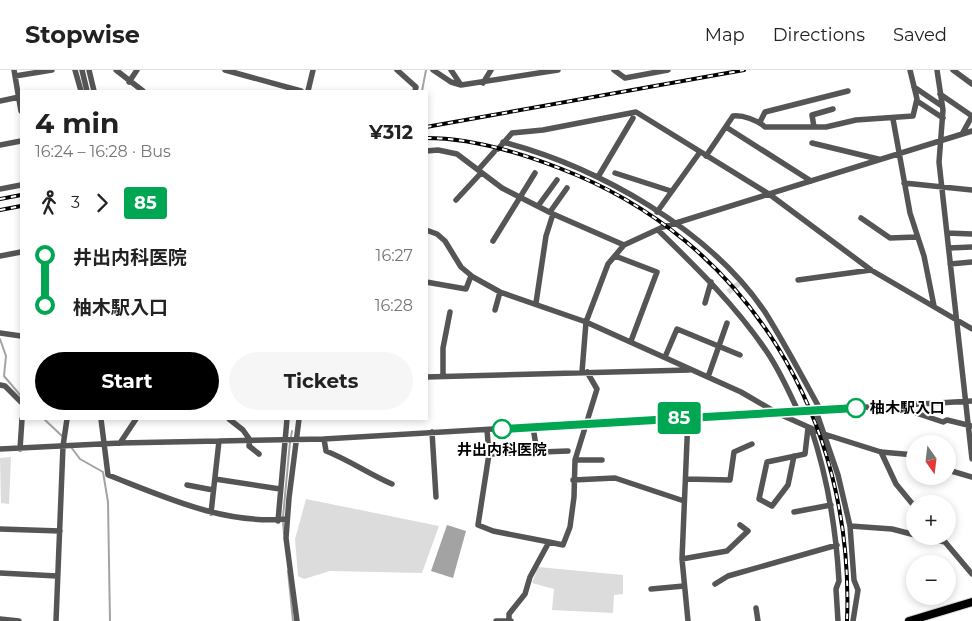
<!DOCTYPE html>
<meta charset="utf-8">
<style>
body{margin:0;font-family:Montserrat,"Noto Sans JP",sans-serif;background:#f6f6f6;color:#222;height:100vh;display:flex;flex-direction:column;font-size:19px;white-space:nowrap}
*{box-sizing:border-box;margin:0}
p{font-size:16px;color:#767676}
.icon{flex:none;width:28px;height:28px;fill:none;stroke:currentColor;stroke-width:2;stroke-linecap:round;stroke-linejoin:round}
.map{position:relative;flex:1;overflow:hidden}
.sheet{position:absolute;left:20px;top:20px;width:408px;height:330px;display:flex;flex-direction:column;background:#fff;border-radius:0px;box-shadow:0 2px 8px #0003}
.sheet>*{flex:none}
.badge{padding:0 10px;border-radius:4px;font-size:18px;line-height:32px}
.needle{width:32px;rotate:166deg}
.controls{position:absolute;left:906px;top:365px;display:grid;gap:10px}
.controls a{display:grid;place-items:center;width:50px;height:50px;border-radius:50%;background:#fff;box-shadow:0 2px 8px #0003;font-size:25px}
.map>.badge{position:absolute;translate:-50% -50%;box-shadow:0 0 0 2px #fff}
.legs{display:flex;align-items:center;gap:8px;height:55px;padding:0 15px;font-size:16px}
.legs p{margin-inline-start:auto}
.head{display:flex;align-items:center;justify-content:space-between;height:85px;padding:0 15px}
h1{font-size:28px;font-weight:700;line-height:38px}
.action{display:flex;gap:10px;margin-top:auto;padding:10px 15px}
.action a{flex:1;height:58px;border-radius:30px;background:#000;color:#fff;font-size:20px;font-weight:700;line-height:58px;text-align:center}
.action a+a{background:#f6f6f6;color:#222}
ul{padding:0 15px;list-style:none}
li{display:flex;align-items:center;gap:18px;height:50px;font-size:19px}
li i{display:grid;place-items:center;width:8px;height:100%;margin:0 6px;background:currentColor}
li i::after{content:'';width:12px;height:12px;margin:-6px;border:4px solid;border-radius:50%;background:#fff}
li p{margin-inline-start:auto}
li:first-child i{background:linear-gradient(#0000 50%,currentColor 0)}
li:last-child i{background:linear-gradient(currentColor 50%,#0000 0)}
header{display:flex;align-items:center;gap:30px;box-sizing:border-box;height:70px;padding:0 25px;background:#fff;border-bottom:1px solid #e0e0e0}
header strong{font-size:24px}
nav{display:flex;gap:28px;margin-inline-start:auto;font-size:18px}
.map>svg:first-child{display:block}
</style>
<header>
<strong>Stopwise</strong>
<nav><a>Map</a><a>Directions</a><a>Saved</a></nav>
</header>
<div class="map">
<svg width="972" height="551" viewBox="0 0 972 551">
<rect width="100%" height="100%" fill="#fff"/>
<path fill="#dcdcdc" d="M11 387 9 434 1 433 0 388Z
M306 429 439 456 422 503 330 501 304 509 298 506 295 469Z
M538 497 623 505V524L614 525 613 543 552 540 554 519 532 513Z"/>
<path fill="#a3a3a3" d="M447 455 466 461 453 508 431 501Z"/>
<g fill="none" stroke-linecap="round" stroke-linejoin="round">
<path stroke="#a3a3a3" stroke-width="2" d="M422 21 426 0
M0 269 6 286 4 306 21 326
M44 349 62 366
M291 367 292 361
M71 377 80 389 103 402 108 432 110 551
M283 447 290 372
M283 451 284 464
M288 501 293 551"/>
<path stroke="#d9d9d9" stroke-width="5.5" stroke-dasharray="5.5 3" stroke-linecap="butt" d="M728 222 741 212"/>
<defs>
<path id="major" d="M909 551 972 532"/>
</defs>
<use href="#major" stroke="#dbdbdb" stroke-width="10"/>
<path stroke="#555" stroke-width="5.5" d="M14 0 21 41
M75 0 81 21
M82 0 87 21
M89 0 94 21
M116 0 143 21
M225 0 301 21
M397 0 416 17 415 21
M433 0 451 12 461 15
M451 0 461 15 558 0
M614 0 625 8 668 0
M937 0 943 40 939 92 972 389
M953 0 972 14
M15 6 52 0
M129 12 137 0
M483 13 491 0
M914 17 942 36
M308 21 313 0
M940 24 972 46
M0 31 19 27
M917 31 943 48
M893 49 910 143 924 186 934 236
M760 52 765 42 848 21
M726 57 811 111
M814 57 812 45 833 39
M962 64 972 46
M503 72C598 97 709 159 765 242 785 274 803 308 821 341
M812 73 878 89
M0 75 21 71
M498 79 512 63 543 60 636 42 769 124 871 200 972 259
M426 81 438 80 457 84 502 118 553 144 624 175
M706 86 733 46C743 45 757 50 765 57H826L856 50 913 46 917 29 910 0
M478 100 494 82
M615 103 671 121
M598 107 633 48
M904 113 972 120
M0 119 21 115
M456 130 481 103
M538 136 557 110
M550 142 567 118
M657 142 700 82
M861 148 890 168 916 167
M426 160 437 164 445 171 461 197 473 207 500 222 586 252 741 322 777 343 824 364 881 382 915 385
M658 160C697 198 736 236 767 282 780 301 789 322 799 343
M947 163 972 164
M493 171 535 103
M949 178 972 177
M0 186 21 182
M615 186 657 202 631 271
M950 194 972 192
M798 210 871 200
M426 212 466 219 471 206
M536 233 546 166 553 144
M705 233 711 212
M495 240 500 222
M0 263 21 266
M665 287 677 259 740 285
M582 302 586 252 608 194 624 175 663 157 972 61
M443 306V278L450 242
M426 307 689 300
M708 307 727 253
M0 315 5 316 21 332
M909 335 913 342 943 352 947 350 972 356
M816 341 838 405 850 456 854 510 858 520 853 551
M101 349 108 405C165 427 224 455 287 449
M229 349 243 360 250 370 249 376 259 384
M533 357 537 382
M811 358C828 409 836 458 839 511L836 519 838 551
M487 360 489 384 478 455 493 461 549 472
M432 362 436 427
M324 369 326 381C349 390 369 404 392 414
M120 373 136 349
M0 379 120 373 324 369 972 331
M20 379 22 349
M881 382 896 414 915 437
M489 384 568 381
M794 386 788 415 772 436 759 429 767 392 805 384 808 358
M575 390H602
M948 400 972 407
M215 409 280 419
M686 409 730 410 734 382 752 374
M573 410 615 408 684 431
M187 415 213 420
M794 442 831 435
M211 443 219 371
M278 451 287 349
M850 456 892 459 915 465
M0 459 60 461
M921 466 945 472
M940 466 972 504
M682 489 727 481 748 461 740 455
M0 503 57 506
M715 514 728 506 837 475
M651 519 684 516
M756 538 758 551
M0 549 19 551
M509 550V544L525 524 530 507 549 472 563 475 570 457 574 427 575 390 597 319 587 302
M56 551 63 376 67 349
M297 551 286 468 289 428 299 349
M496 551H511
M688 551 682 489 688 347"/>
<use href="#major" stroke="#000" stroke-width="8"/>
<defs>
<path id="rail" d="M426 57 744 0
M426 68C471 68 518 82 559 98 749 170 855 351 847 551
M0 129 21 125
M0 140 21 136"/>
</defs>
<use href="#rail" stroke="#000" stroke-width="4"/>
<use href="#rail" stroke="#fff" stroke-width="2" stroke-dasharray="5.5" stroke-linecap="butt"/>
</g>
<g fill="none" stroke-linecap="round" stroke-linejoin="round">
<defs>
<path id="line-1" d="M502 359 856 338"/>
</defs>
<use href="#line-1" stroke="#fff" stroke-width="11"/>
<use href="#line-1" stroke="#00a651" stroke-width="8"/>
</g>
<g fill="#fff" stroke="#00a651" stroke-width="2.5">
<circle cx="856" cy="338" r="9"/>
<circle cx="502" cy="359" r="9"/>
</g>
<g text-anchor="middle" stroke-width="4" stroke-linejoin="round" paint-order="stroke">
<g font-size="15" font-weight="bold" fill="#000" stroke="#fff" text-anchor="start">
<text x="870" y="343">柚木駅入口</text>
<text x="502" y="385" text-anchor="middle">井出内科医院</text>
</g>
</g>
</svg>
<div class="controls">
<a><svg class="needle" viewBox="-14 -14 28 28"><path d="M0-13l5 13h-10z" fill="#e53935"/><path d="M0 13l5-13h-10z" fill="#767676"/></svg></a>
<a>+</a>
<a>−</a>
</div>
<b class="badge" style="left:679px;top:348px;background:#00a651;color:#fff">85</b>
<section class="sheet">
<div class="head"><div><h1>4 min</h1><p>16:24 – 16:28 · Bus</p></div><b>¥312</b></div>
<div class="legs"><svg class="icon" aria-label="walk" viewBox="0 0 24 24"><circle cx="13" cy="4" r="2"/><path d="M13 8l-2 6 4 7M11 14l-3 7M7 12l3-4h3l4 4"/></svg>3<svg class="icon" aria-label="forward" viewBox="0 0 24 24"><path d="M9 5l7 7-7 7"/></svg><b class="badge" style="background:#00a651;color:#fff">85</b></div>
<ul>
<li><i style="color:#00a651"></i><b>井出内科医院</b><p>16:27</p></li>
<li><i style="color:#00a651"></i><b>柚木駅入口</b><p>16:28</p></li>
</ul>
<div class="action"><a>Start</a><a>Tickets</a></div>
</section>
</div>
